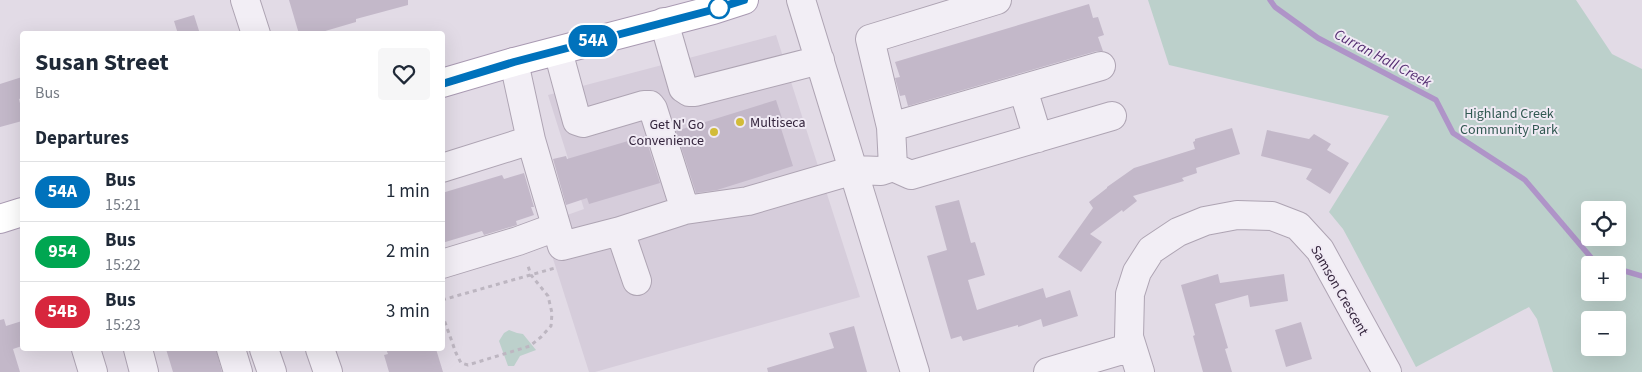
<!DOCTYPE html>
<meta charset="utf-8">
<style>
body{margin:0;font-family:"Source Sans 3",sans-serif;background:#f6f6f7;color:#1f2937;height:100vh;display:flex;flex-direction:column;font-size:19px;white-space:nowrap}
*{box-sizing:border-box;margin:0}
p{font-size:16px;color:#747a83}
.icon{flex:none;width:28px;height:28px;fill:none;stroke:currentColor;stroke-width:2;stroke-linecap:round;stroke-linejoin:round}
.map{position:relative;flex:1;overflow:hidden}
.drawer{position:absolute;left:20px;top:31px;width:425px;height:320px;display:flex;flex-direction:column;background:#fff;border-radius:5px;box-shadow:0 5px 20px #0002}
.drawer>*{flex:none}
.badge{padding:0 10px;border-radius:16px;font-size:18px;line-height:32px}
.fabs{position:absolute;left:1581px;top:201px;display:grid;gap:10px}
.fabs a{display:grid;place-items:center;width:45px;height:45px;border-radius:5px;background:#fff;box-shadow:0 5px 20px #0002;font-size:25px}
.map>.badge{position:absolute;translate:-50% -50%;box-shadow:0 0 0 2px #fff}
h2{padding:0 15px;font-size:19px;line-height:45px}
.round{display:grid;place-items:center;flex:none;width:52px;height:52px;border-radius:5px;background:#f6f6f7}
.overview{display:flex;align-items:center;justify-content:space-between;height:85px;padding:0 15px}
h1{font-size:24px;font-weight:700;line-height:38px}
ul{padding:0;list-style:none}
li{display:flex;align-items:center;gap:15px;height:60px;padding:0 15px;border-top:1px solid #e0e1e3}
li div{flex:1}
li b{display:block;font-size:19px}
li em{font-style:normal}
li .badge{min-width:55px;font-weight:700;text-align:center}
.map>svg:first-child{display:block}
</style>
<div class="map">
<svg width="1642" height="372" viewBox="0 0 1642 372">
<rect width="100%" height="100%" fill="#e2dbe6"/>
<path fill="#d6cddb" d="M776 35 860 297 595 372H589L542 224 584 209 548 95Z"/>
<path fill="#bcd0cb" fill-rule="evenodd" d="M1148 0H1576L1612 54 1642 69V372H1553L1537 319 1529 307 1416 367 1349 240 1343 229 1329 212 1389 116 1169 65ZM1590 210H1618V238H1590ZM1590 265H1618V292H1590ZM1590 320H1618V348H1590Z
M509 330 517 333 523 334 536 350 520 356 514 366H508L499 341 504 333Z"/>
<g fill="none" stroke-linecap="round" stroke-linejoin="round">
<path stroke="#af94c8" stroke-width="5.5" d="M1270 0 1275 7 1318 38 1436 100 1453 133 1525 180 1594 261 1607 265
M1618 269 1642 276"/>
</g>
<path fill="#c3b8c9" d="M289 0H408V5L356 19V22L315 34H299Z
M1089 4 1093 18 1098 17 1104 35 1098 37 1103 51H1097L908 106 905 95 900 96 895 78 900 77 895 62Z
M194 15 200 34H178L174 21Z
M22 77V98L19 99 22 112V121L0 127V84Z
M776 100 783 121 779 122 793 166 717 190 696 193 676 131Z
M1232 128 1240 154 1196 168 1197 173 1182 178 1184 181 1133 196 1137 201 1123 212 1122 210 1090 234 1102 242 1081 272 1058 257 1093 208 1089 202 1107 188V187L1134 168 1195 149 1193 142 1195 141V139Z
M1267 130 1309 139 1314 134 1331 144 1327 150 1349 163 1330 194 1306 179 1312 169 1261 156Z
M645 136 660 183 589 204 587 198 566 205 553 159 566 156 567 159Z
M524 173 534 207H531L534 215 516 221 517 225 484 235 482 231 442 243V193L502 175 504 179Z
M959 200 971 243 975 242 985 275 968 280 977 310 1043 288 1046 298 1070 290 1078 316 1043 327 1041 319 1018 327V325L963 341 961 336 951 339 927 256 947 250 935 206Z
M1218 274 1220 283 1284 274 1288 301 1250 307 1248 295 1215 304 1228 348 1225 349 1232 372H1203L1193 336 1195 335 1181 285Z
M4 319 6 326 22 321V346L13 349 20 372H0V320Z
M1301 322 1312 359 1286 367 1275 330Z
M854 326 867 372H768L767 368 834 348 829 333Z
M166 349H216L222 372H173Z
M386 349H436L443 372H389L384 355 388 354Z"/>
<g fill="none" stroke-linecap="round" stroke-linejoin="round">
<defs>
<path id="minor" d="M245 0 256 34
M801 0 915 372
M664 22 683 88 689 92H695L820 60
M558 51 577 121 583 123 644 105H650L653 109 685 210 748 201 854 170 881 171 893 167 891 127 870 39 997 0
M514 62 531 140 562 246 620 231 685 210
M1023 89 1038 138
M891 127 1101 66
M893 167 911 175 1112 116
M442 168 531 140
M620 231 637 281
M442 264 518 241 556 227
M86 349 93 372
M138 349 144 372
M231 349 238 372
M264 349 272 372
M320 349 328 372
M1048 372 1132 347
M1140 372 1129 337 1130 294 1137 272 1151 250 1178 232 1205 221 1237 215 1272 216 1298 226 1320 250 1387 372"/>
<path id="major" d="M442 83 514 62 713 10 744 0
M0 219 22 212"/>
</defs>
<use href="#minor" stroke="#aea4b3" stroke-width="30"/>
<use href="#major" stroke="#a99ab2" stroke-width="30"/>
<path stroke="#bdb6c1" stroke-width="3" stroke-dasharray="4 4" stroke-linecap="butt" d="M442 300 555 268
M442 314 456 353 461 363 468 365 530 346 541 337 551 326 552 313 548 296 531 275 527 263"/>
<use href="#minor" stroke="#f2eef5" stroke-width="28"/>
<use href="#major" stroke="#fff" stroke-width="28"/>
</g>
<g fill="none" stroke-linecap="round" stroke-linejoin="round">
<defs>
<path id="line" d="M442 84 514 62 712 10 744 0"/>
</defs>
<use href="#line" stroke="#fff" stroke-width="11"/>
<use href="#line" stroke="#0072bc" stroke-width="8"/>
</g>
<circle fill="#fff" stroke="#0072bc" stroke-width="2.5" cx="719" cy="8" r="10"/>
<g fill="#d2bc39" stroke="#f0eaf4" stroke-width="2">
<circle cx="740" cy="122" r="5"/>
<circle cx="714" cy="132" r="5"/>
</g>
<g text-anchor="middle" stroke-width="4" stroke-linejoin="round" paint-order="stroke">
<g font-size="14" fill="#325952" stroke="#f0eaf4">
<text x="1509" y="118">Highland Creek<tspan x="1509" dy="16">Community Park</tspan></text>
</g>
<g font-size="14" fill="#34253d" stroke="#f0eaf4" text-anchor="start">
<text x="750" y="127">Multiseca</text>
<text x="704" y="129" text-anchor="end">Get N' Go<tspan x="704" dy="16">Convenience</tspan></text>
</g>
<g font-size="14" fill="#34253d" stroke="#f0eaf4">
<text transform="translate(1340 290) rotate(60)" y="5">Samson Crescent</text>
</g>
<g font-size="15" font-style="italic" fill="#542e72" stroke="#f0eaf4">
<text transform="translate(1383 58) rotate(28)" y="5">Curran Hall Creek</text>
</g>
</g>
</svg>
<div class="fabs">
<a><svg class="icon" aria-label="locate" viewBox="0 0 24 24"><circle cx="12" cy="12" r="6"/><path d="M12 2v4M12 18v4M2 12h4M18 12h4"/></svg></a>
<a>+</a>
<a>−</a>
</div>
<b class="badge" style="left:593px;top:41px;background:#0072bc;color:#fff">54A</b>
<section class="drawer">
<div class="overview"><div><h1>Susan Street</h1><p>Bus</p></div><a class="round"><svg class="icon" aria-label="heart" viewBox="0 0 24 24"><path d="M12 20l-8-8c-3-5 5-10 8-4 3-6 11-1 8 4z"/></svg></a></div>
<h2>Departures</h2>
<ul>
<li><span class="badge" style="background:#0072bc;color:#fff">54A</span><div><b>Bus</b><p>15:21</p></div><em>1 min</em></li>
<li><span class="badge" style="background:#00a651;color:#fff">954</span><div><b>Bus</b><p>15:22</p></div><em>2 min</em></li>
<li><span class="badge" style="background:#d7263d;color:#fff">54B</span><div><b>Bus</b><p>15:23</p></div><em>3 min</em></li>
</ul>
</section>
</div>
